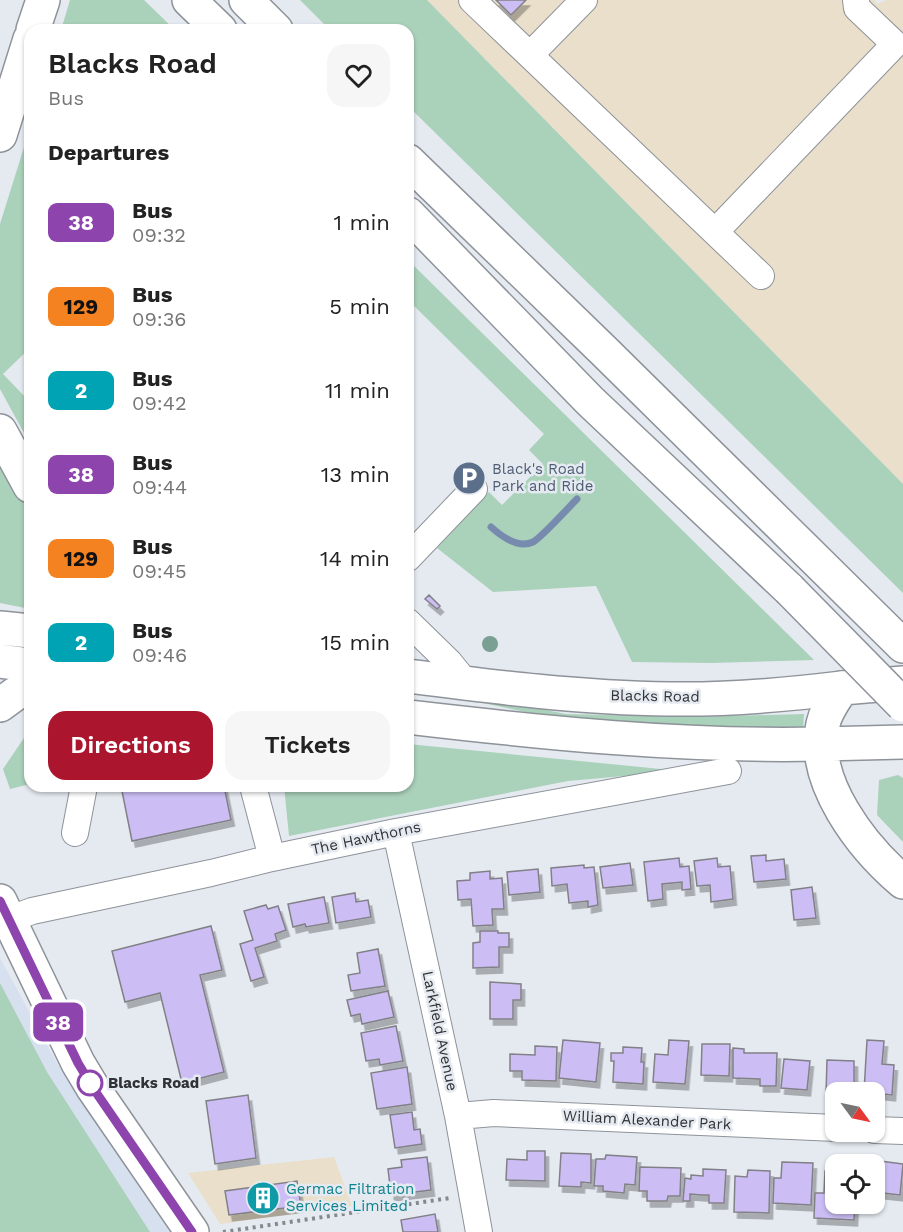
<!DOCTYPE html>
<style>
body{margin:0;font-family:"Work Sans",sans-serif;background:#f6f6f6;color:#222;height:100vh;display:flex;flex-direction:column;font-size:22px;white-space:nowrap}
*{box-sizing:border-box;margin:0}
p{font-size:20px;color:#767676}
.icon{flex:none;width:33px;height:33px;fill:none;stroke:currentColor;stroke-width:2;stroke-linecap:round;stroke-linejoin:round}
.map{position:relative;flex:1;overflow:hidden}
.details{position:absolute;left:24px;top:24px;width:390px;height:768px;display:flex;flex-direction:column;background:#fff;border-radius:18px;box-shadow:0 2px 4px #0004}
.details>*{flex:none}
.badge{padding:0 12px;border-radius:9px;font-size:21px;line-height:39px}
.needle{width:39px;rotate:123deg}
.fabs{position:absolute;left:825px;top:1082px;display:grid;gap:12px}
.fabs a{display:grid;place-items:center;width:60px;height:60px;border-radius:12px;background:#fff;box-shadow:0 2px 4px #0004;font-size:30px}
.map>.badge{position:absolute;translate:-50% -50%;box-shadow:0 0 0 3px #fff}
h2{padding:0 24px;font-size:22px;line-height:54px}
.round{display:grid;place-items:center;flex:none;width:63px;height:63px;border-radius:18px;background:#f6f6f6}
.head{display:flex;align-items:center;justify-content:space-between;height:102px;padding:0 24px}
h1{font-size:28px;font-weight:600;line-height:45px}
.cta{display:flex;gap:12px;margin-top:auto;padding:12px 24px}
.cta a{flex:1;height:69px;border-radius:18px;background:#ab162e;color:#fff;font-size:24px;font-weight:600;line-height:69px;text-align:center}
.cta a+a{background:#f6f6f6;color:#222}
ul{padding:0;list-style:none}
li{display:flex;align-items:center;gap:18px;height:84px;padding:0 24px}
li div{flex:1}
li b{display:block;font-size:22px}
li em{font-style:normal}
li .badge{min-width:66px;font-weight:700;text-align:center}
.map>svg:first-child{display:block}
</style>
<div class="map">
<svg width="903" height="1232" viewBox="0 0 903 1232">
<defs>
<filter id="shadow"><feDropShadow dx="3.5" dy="6" stdDeviation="0" flood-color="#0004"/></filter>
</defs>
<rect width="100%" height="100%" fill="#e5eaf1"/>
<path fill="#e9dfca" d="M427 0H875L876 4 887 0H903V484Z
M334 1157 352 1206 220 1224 188 1173Z"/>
<path fill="#d7e0ee" d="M0 958 58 1065 172 1232H0Z"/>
<path fill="#aad1ba" d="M70 0H144L175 30H61Z
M300 0H427L903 484V593L408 106V30H330Z
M30 128V348L3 374 30 402V444L0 389V224Z
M408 260 814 660 711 663 632 662 596 586 493 592 437 548 489 492 502 505 543 464 529 450 544 434 408 300Z
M0 452 30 507V609L0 603Z
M484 698 566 714 692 717 804 714 803 732 568 721 483 703Z
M28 732H30V784L10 789 3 769Z
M408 744 681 771 568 781 289 836 284 786H408Z
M898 775 903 778V842L877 815 879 780Z
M0 983 47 1072 150 1232H0Z"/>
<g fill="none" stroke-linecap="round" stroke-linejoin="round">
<path stroke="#778baf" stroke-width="7" d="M491 527C501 536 518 549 533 542 541 538 569 507 577 499"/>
</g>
<path fill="#ccbef5" stroke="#828087" stroke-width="1.5" filter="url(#shadow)" d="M496 0H526L511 15Z
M429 595 440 606 437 609 425 599Z
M121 786H224L231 820 132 841Z
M766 855V861L784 859 786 879 754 882 751 856Z
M679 858 680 867 689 866 691 889 682 890V882L662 884 663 899 648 901 644 862Z
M717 858 718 867 730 866 733 899 711 902 710 885 697 886 694 861Z
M630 863 633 885 603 888 600 867Z
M584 865V868L594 867 598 905 588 907V901L569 903 567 884 552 886 551 868Z
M538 869 540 892 509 895 507 872Z
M490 871V879L502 878 504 909H492L493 925 473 926 471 899 458 900 457 881 470 880V873Z
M812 887 816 918 794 920 791 890Z
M355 893 356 902 368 900 371 917 336 923 332 897Z
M324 897 329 923 306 927 305 924 293 927 288 904Z
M266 905 268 909 278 906 286 930 275 934 277 941 255 948 264 977 251 981 240 944 253 940 244 911Z
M211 926 222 970 200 975 224 1072 182 1083 160 993 125 1002 112 951Z
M480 931H498V933H509V947H499V967L473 968V943L480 942Z
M378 949 385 986 351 991 348 975 360 973 357 953Z
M490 982 521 984V1000H513V1019H490Z
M388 991 394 1017 362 1024 360 1014 351 1016 347 1000Z
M396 1026 403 1061 380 1065 379 1059 366 1061 361 1033Z
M563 1040 600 1043 596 1082 559 1078Z
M669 1040 689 1041 685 1084 653 1082 655 1054 668 1055Z
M867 1040 884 1041 882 1064 894 1065 892 1095 864 1092Z
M702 1044H730L729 1076 701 1075Z
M535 1046 557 1047 556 1081 522 1080V1071H510V1054L535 1055Z
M623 1047 642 1048 641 1062H644L643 1084 613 1082 614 1061H611V1053H623Z
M733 1048 744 1049V1053H777L776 1086H760V1079L733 1078Z
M784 1059 810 1061 807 1090 781 1088Z
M827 1060 854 1061V1089L842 1088V1092L826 1093Z
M407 1067 412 1104 377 1109 371 1073Z
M248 1095 256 1158 215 1164 206 1101Z
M412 1112 414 1130 420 1129 422 1144 395 1148 390 1115Z
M527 1151H545V1181L506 1180 507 1159 527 1160Z
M561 1153 591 1154V1183L581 1182V1187L559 1186Z
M606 1155 637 1157 635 1185 625 1184 624 1193 603 1191V1186H594L596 1159H605Z
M427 1157 431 1190 391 1195 388 1169 402 1167 401 1160Z
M880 1161 903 1164 900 1195 874 1192V1166L880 1167Z
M782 1162 813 1163 811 1205 773 1203 774 1178H781Z
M835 1164H839H836V1203H855L854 1220 814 1218 815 1193H824L825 1171 835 1172Z
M640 1167 681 1168 680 1196H668L667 1201H647V1191H639Z
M703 1169 726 1170 724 1203H709V1195H702L690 1194V1201H683L685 1178 691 1179V1175L703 1176Z
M748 1170 770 1171 769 1213 734 1212 735 1176 747 1177Z
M297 1181 301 1206 229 1215 225 1191Z
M435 1214 438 1232H403L401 1220Z"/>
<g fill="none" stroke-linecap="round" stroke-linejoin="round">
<defs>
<path id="minor" d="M472 0 761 276
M530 55 584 0
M715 232 895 44 857 8 856 0
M408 558 474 489
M408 622 449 662 466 683
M253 786 272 858
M396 832 458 1116 479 1232
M75 833 84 786
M8 920 32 911 211 873 272 858 396 832 728 771
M458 1116 494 1113 836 1128
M874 1130 903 1131"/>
<path id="major" d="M33 30 43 0
M0 135 30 39
M0 431 30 486
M0 628 30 631
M0 661 30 665
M408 676C494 687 582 698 669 699 726 700 785 695 842 688
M0 705 15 694 30 686
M408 717C545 733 682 747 821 744
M0 901 78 1063 93 1088 192 1232"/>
<path id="highway" d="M189 0 220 30
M246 0 276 30
M408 161 606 353 903 646
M408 214 590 401 789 589
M903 683 842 688C835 699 826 710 823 724 810 781 862 847 903 882
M821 744 903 742"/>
</defs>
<use href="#minor" stroke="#8e939a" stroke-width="28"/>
<use href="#major" stroke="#8e939a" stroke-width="36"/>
<use href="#highway" stroke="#8e939a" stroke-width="36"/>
<path stroke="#85888d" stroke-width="4" stroke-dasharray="3 4.5" stroke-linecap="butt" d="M223 1232 450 1198"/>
<use href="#minor" stroke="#fff" stroke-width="26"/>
<use href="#major" stroke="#fff" stroke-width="33"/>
<use href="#highway" stroke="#fff" stroke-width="33"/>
<defs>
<path id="highway-bridge" d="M789 589 903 705"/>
</defs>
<use href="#highway-bridge" stroke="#8e939a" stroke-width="36" stroke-linecap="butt"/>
<use href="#highway-bridge" stroke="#fff" stroke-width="33"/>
</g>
<circle fill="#79a092" cx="490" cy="644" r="8"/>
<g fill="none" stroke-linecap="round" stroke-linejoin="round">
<defs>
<path id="line" d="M0 901 78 1063 93 1088 192 1232"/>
</defs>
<use href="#line" stroke="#fff" stroke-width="14"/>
<use href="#line" stroke="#8e44ad" stroke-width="9"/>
</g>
<defs>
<symbol id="parking-disc" viewBox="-11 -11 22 22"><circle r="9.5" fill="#5c6f8a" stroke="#e5eaf1"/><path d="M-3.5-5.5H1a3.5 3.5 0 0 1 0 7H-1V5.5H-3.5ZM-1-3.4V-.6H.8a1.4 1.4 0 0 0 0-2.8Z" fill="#fff"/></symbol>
<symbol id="building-disc" viewBox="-11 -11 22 22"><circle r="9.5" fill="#0f9aa8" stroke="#e5eaf1"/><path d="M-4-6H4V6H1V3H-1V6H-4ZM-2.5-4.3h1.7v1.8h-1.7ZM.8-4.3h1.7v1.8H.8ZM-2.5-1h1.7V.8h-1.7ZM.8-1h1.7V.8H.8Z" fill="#fff"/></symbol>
</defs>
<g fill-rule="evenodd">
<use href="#parking-disc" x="450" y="459" width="38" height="38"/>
<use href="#building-disc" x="244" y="1179" width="38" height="38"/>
</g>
<circle fill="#fff" stroke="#8e44ad" stroke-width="3" cx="90" cy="1083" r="12"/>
<g text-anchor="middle" stroke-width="5" stroke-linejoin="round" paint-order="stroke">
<g font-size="15" fill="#4e5e75" stroke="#e5eaf1" text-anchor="start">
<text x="492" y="474">Black's Road<tspan x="492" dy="17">Park and Ride</tspan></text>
</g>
<g font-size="15" fill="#303235" stroke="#e5eaf1">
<text transform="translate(655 696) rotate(1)" y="5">Blacks Road</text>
<text transform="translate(366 838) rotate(-12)" y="5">The Hawthorns</text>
<text transform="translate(440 1031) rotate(78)" y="5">Larkfield Avenue</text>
<text transform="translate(647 1120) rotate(3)" y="5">William Alexander Park</text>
</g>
<g font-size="15" font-weight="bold" fill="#303235" stroke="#e5eaf1" text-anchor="start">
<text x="108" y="1088">Blacks Road</text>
</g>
<g font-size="15" fill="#0d838f" stroke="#e5eaf1" text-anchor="start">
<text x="286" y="1194">Germac Filtration<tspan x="286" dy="17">Services Limited</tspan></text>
</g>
</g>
</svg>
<div class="fabs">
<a><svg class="needle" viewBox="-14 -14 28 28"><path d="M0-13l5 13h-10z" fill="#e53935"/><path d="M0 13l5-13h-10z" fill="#767676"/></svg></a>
<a><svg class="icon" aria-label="locate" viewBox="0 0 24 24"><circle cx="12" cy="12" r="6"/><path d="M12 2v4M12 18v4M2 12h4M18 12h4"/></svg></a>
</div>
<b class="badge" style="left:58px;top:1022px;background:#8e44ad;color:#fff">38</b>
<section class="details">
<div class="head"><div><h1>Blacks Road</h1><p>Bus</p></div><a class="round"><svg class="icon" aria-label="heart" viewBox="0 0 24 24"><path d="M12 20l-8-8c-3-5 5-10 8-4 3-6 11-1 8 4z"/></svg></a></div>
<h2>Departures</h2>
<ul>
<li><span class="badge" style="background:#8e44ad;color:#fff">38</span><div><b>Bus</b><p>09:32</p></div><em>1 min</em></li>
<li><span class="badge" style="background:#f58220;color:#111">129</span><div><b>Bus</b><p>09:36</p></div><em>5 min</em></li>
<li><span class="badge" style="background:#00a3b4;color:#fff">2</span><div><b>Bus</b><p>09:42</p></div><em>11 min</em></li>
<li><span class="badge" style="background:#8e44ad;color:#fff">38</span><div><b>Bus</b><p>09:44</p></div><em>13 min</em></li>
<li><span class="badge" style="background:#f58220;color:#111">129</span><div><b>Bus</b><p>09:45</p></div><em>14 min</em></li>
<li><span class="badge" style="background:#00a3b4;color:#fff">2</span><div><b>Bus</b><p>09:46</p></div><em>15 min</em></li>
</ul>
<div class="cta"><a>Directions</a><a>Tickets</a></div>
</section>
</div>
